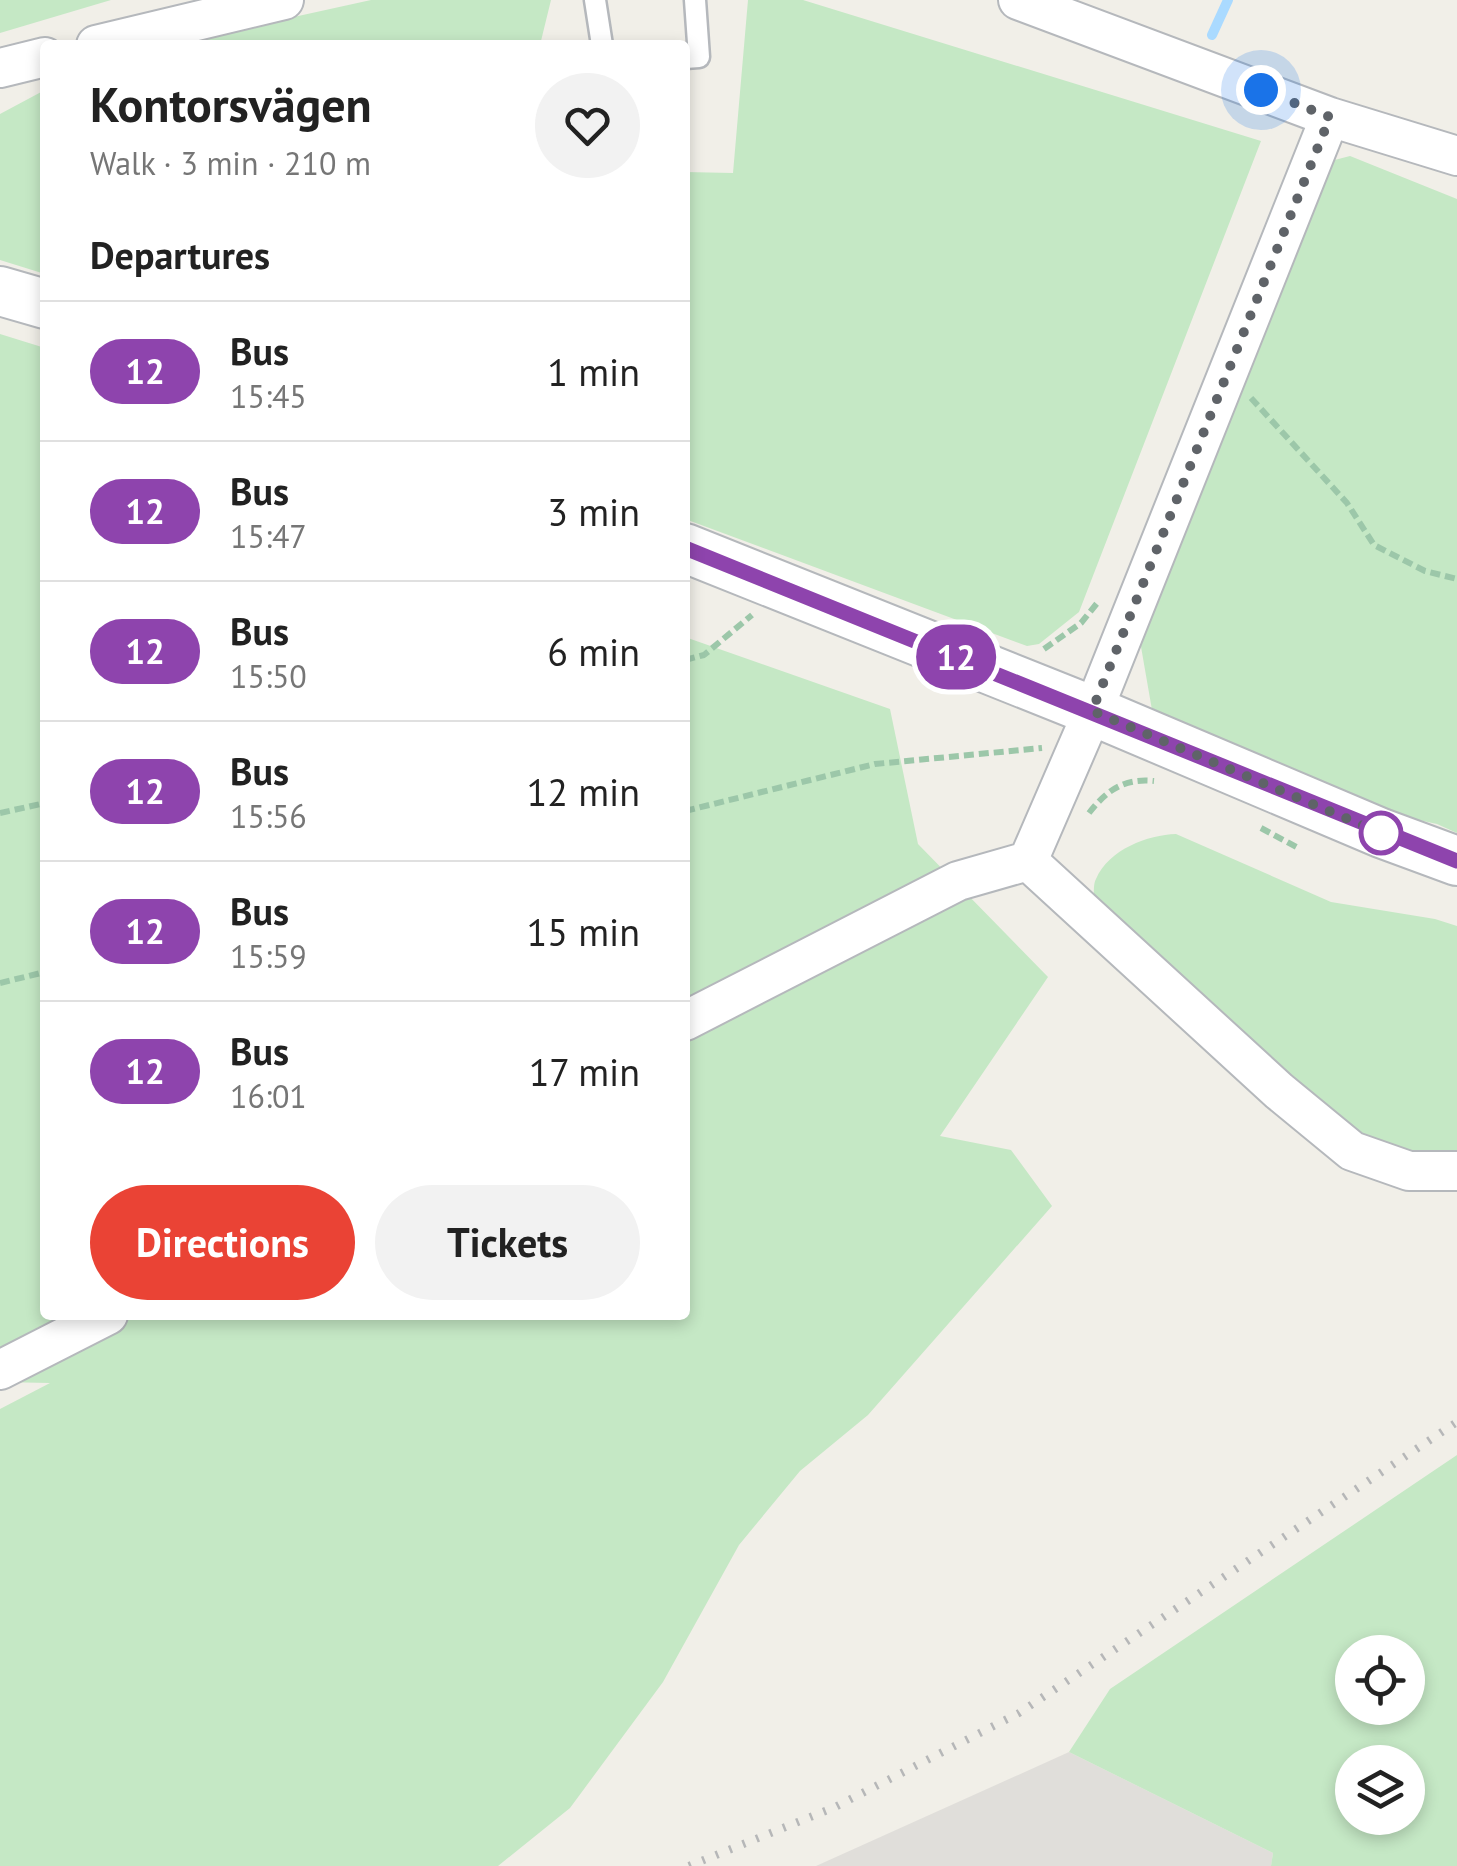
<!DOCTYPE html>
<meta charset="utf-8">
<style>
body{margin:0;font-family:"PT Sans",sans-serif;background:#f2f2f2;color:#222;height:100vh;display:flex;flex-direction:column;font-size:38px;white-space:nowrap}
*{box-sizing:border-box;margin:0}
p{font-size:32px;color:#767676}
.icon{flex:none;width:55px;height:55px;fill:none;stroke:currentColor;stroke-width:2;stroke-linecap:round;stroke-linejoin:round}
.map{position:relative;flex:1;overflow:hidden}
.panel{position:absolute;left:40px;top:40px;width:650px;height:1280px;display:flex;flex-direction:column;background:#fff;border-radius:10px;box-shadow:0 5px 15px #0003}
.panel>*{flex:none}
.badge{padding:0 20px;border-radius:32px;font-size:35px;line-height:65px}
.tools{position:absolute;left:1335px;top:1635px;display:grid;gap:20px}
.tools a{display:grid;place-items:center;width:90px;height:90px;border-radius:50%;background:#fff;box-shadow:0 5px 15px #0003;font-size:50px}
.you{position:absolute;width:50px;height:50px;margin:-25px;border:8px solid #fff;border-radius:50%;background:#1a73e8;box-shadow:0 0 0 15px #1a73e833}
.map>.badge{position:absolute;translate:-50% -50%;box-shadow:0 0 0 5px #fff}
h2{padding:0 50px;font-size:38px;line-height:90px}
.round{display:grid;place-items:center;flex:none;width:105px;height:105px;border-radius:52px;background:#f2f2f2}
.overview{display:flex;align-items:center;justify-content:space-between;height:170px;padding:0 50px}
h1{font-size:48px;font-weight:700;line-height:75px}
.action{display:flex;gap:20px;margin-top:auto;padding:20px 50px}
.action a{flex:1;height:115px;border-radius:60px;background:#ea4335;color:#fff;font-size:40px;font-weight:700;line-height:115px;text-align:center}
.action a+a{background:#f2f2f2;color:#222}
ul{padding:0;list-style:none}
li{display:flex;align-items:center;gap:30px;height:140px;padding:0 50px;border-top:2px solid #e0e0e0}
li div{flex:1}
li b{display:block;font-size:38px}
li em{font-style:normal}
li .badge{min-width:110px;font-weight:700;text-align:center}
.map>svg:first-child{display:block}
</style>
<div class="map">
<svg width="1457" height="1866" viewBox="0 0 1457 1866">
<rect width="100%" height="100%" fill="#f1efe8"/>
<path fill="#e0deda" d="M1069 1752 1273 1853 1271 1866H816Z"/>
<path fill="#c5e8c5" fill-rule="evenodd" d="M0 0H111L0 33Z
M371 0H551L540 45H166Z
M748 0H803L1261 141 1079 612 1039 644 1027 646 685 519V172L733 173Z
M43 91 45 97V274L0 260V114Z
M1350 156 1457 199V833L1437 824 1350 805 1152 710 1140 641 1323 163Z
M0 334 45 348V1315H685V637L890 709 918 844 1048 977 940 1136 1011 1150 1052 1206 868 1415 800 1471 739 1545 663 1682 570 1808 498 1866H0V1409L50 1383 0 1382Z
M1176 834 1331 902 1435 919 1457 926V1160L1402 1156 1328 1116 1094 903C1094 896 1093 884 1096 879 1109 849 1148 835 1176 834Z
M1457 1455V1866H1271L1273 1853 1069 1752 1110 1689ZM1352 1652H1408V1708H1352ZM1352 1762H1408V1818H1352Z"/>
<g fill="none" stroke-linecap="round" stroke-linejoin="round">
<path stroke="#aadaff" stroke-width="10" d="M1212 35 1228 0"/>
<defs>
<path id="service" d="M595 0 602 45
M685 58 699 57 695 0"/>
<path id="minor" d="M1018 0 1330 117 1457 156
M96 45 284 0
M0 68 45 57
M1028 861 1279 1091 1352 1151 1409 1171H1457
M685 1021 958 881 1028 861 1093 711 1330 117
M0 1370 108 1315"/>
<path id="tertiary" d="M0 291 45 304
M685 548 1093 711 1381 833 1457 861"/>
</defs>
<use href="#service" stroke="#b5b8bc" stroke-width="25"/>
<use href="#minor" stroke="#b5b8bc" stroke-width="42"/>
<use href="#tertiary" stroke="#b5b8bc" stroke-width="52"/>
<path stroke="#9cc7a9" stroke-width="6" stroke-dasharray="10 5" stroke-linecap="butt" d="M1251 398 1347 503 1374 545 1425 571 1457 579
M1044 649 1081 623 1098 602
M685 660 704 655 752 615
M685 811 875 764 1042 748
M0 813 45 803
M1089 813C1107 790 1124 778 1154 781
M1261 828 1300 849
M0 983 45 972"/>
<use href="#service" stroke="#fff" stroke-width="20"/>
<use href="#minor" stroke="#fff" stroke-width="38"/>
<use href="#tertiary" stroke="#fff" stroke-width="48"/>
<path stroke="#b6b7b8" stroke-width="8" stroke-dasharray="2.5 12" stroke-linecap="butt" d="M689 1866 835 1807 1019 1713 1457 1422"/>
</g>
<g fill="none" stroke-linecap="round" stroke-linejoin="round">
<defs>
<path id="line" d="M685 548 1457 861"/>
</defs>
<use href="#line" stroke="#fff" stroke-width="22"/>
<use href="#line" stroke="#8e44ad" stroke-width="15"/>
<path stroke="#5f6368" stroke-width="10" stroke-dasharray="0 18" d="M1261 90 1330 117 1092 711 1381 833"/>
</g>
<circle fill="#fff" stroke="#8e44ad" stroke-width="5" cx="1381" cy="833" r="20"/>
</svg>
<div class="tools">
<a><svg class="icon" aria-label="locate" viewBox="0 0 24 24"><circle cx="12" cy="12" r="6"/><path d="M12 2v4M12 18v4M2 12h4M18 12h4"/></svg></a>
<a><svg class="icon" aria-label="layers" viewBox="0 0 24 24"><path d="M12 4l9 5-9 5-9-5zM3 14l9 5 9-5"/></svg></a>
</div>
<div class="you" style="left:1261px;top:90px"></div>
<b class="badge" style="left:956px;top:657px;background:#8e44ad;color:#fff">12</b>
<section class="panel">
<div class="overview"><div><h1>Kontorsvägen</h1><p>Walk · 3 min · 210 m</p></div><a class="round"><svg class="icon" aria-label="heart" viewBox="0 0 24 24"><path d="M12 20l-8-8c-3-5 5-10 8-4 3-6 11-1 8 4z"/></svg></a></div>
<h2>Departures</h2>
<ul>
<li><span class="badge" style="background:#8e44ad;color:#fff">12</span><div><b>Bus</b><p>15:45</p></div><em>1 min</em></li>
<li><span class="badge" style="background:#8e44ad;color:#fff">12</span><div><b>Bus</b><p>15:47</p></div><em>3 min</em></li>
<li><span class="badge" style="background:#8e44ad;color:#fff">12</span><div><b>Bus</b><p>15:50</p></div><em>6 min</em></li>
<li><span class="badge" style="background:#8e44ad;color:#fff">12</span><div><b>Bus</b><p>15:56</p></div><em>12 min</em></li>
<li><span class="badge" style="background:#8e44ad;color:#fff">12</span><div><b>Bus</b><p>15:59</p></div><em>15 min</em></li>
<li><span class="badge" style="background:#8e44ad;color:#fff">12</span><div><b>Bus</b><p>16:01</p></div><em>17 min</em></li>
</ul>
<div class="action"><a>Directions</a><a>Tickets</a></div>
</section>
</div>
